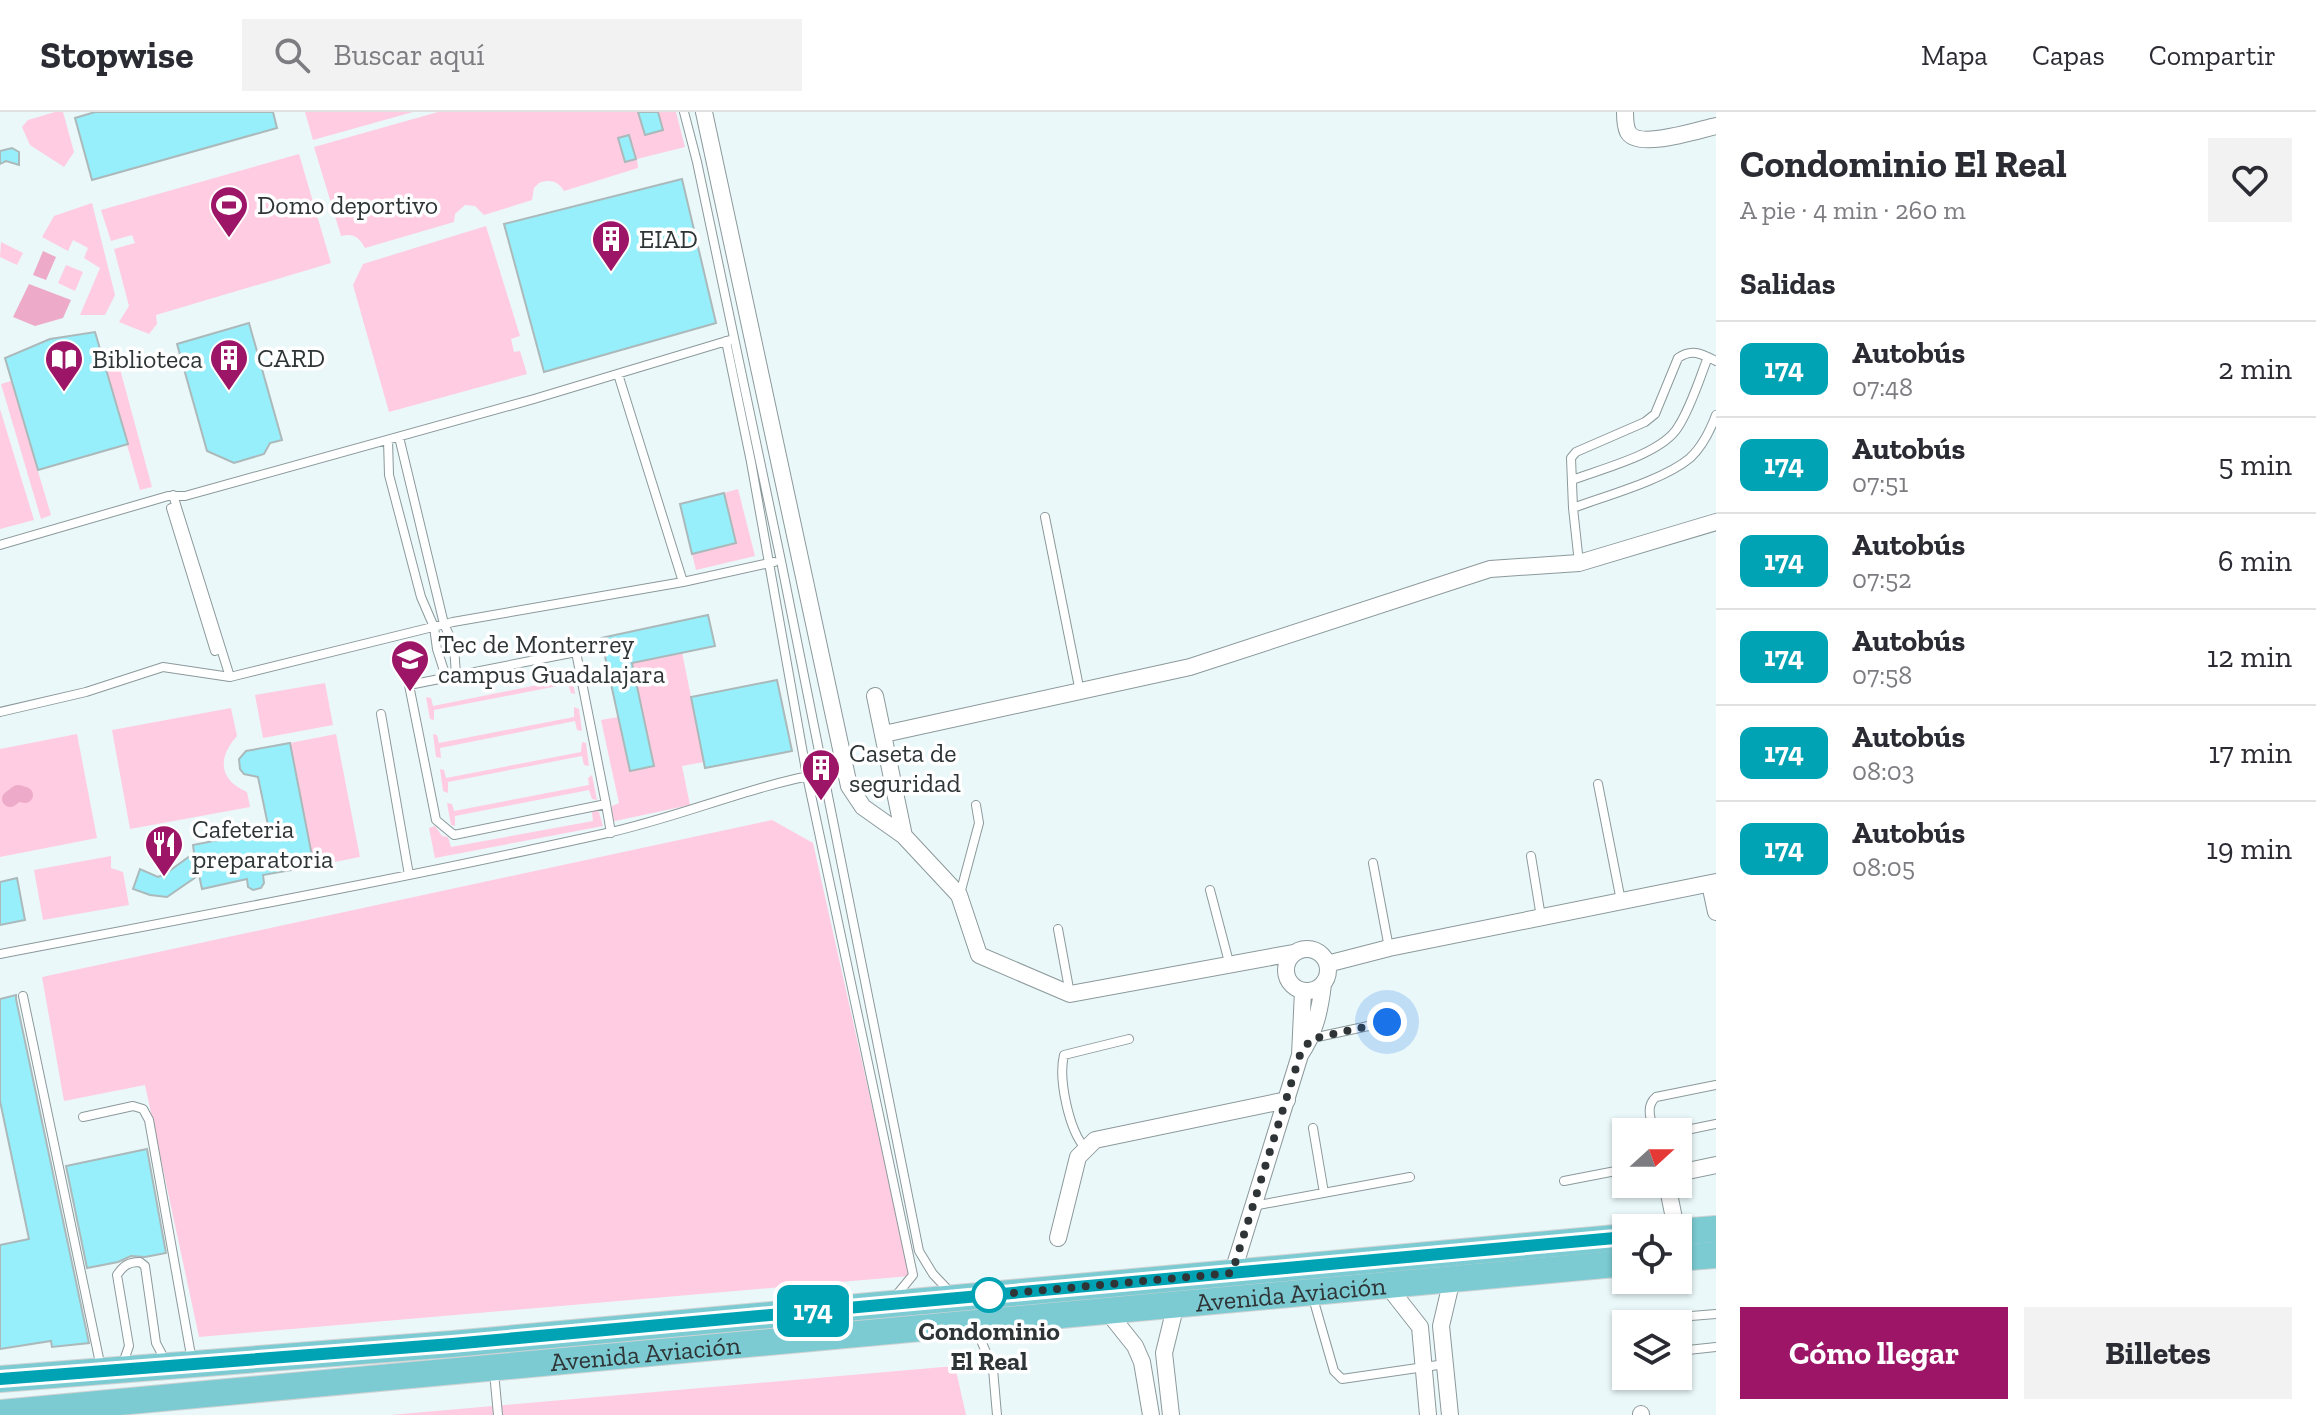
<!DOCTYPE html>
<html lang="es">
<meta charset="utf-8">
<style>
body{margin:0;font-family:"Zilla Slab",serif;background:#f2f2f3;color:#2b2b33;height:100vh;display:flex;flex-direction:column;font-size:30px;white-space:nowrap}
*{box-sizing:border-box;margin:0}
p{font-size:26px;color:#7c7c81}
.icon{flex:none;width:44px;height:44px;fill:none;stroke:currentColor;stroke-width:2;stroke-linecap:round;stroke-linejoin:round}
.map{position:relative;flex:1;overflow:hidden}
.side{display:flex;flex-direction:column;background:#fff;width:600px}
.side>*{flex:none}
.badge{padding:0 16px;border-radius:12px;font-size:28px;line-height:52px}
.needle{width:52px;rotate:69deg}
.buttons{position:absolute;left:1612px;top:1006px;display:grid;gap:16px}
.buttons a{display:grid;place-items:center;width:80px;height:80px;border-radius:0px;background:#fff;box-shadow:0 2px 6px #0004;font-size:40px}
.you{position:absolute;width:40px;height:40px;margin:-20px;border:6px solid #fff;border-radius:50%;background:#1a73e8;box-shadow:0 0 0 12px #1a73e833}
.map>.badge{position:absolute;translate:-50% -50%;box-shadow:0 0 0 4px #fff}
h2{padding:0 24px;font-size:30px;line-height:72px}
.round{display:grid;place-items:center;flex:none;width:84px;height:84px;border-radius:0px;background:#f2f2f3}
.headline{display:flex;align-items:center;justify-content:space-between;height:136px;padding:0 24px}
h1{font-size:38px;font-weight:800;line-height:60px}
.primary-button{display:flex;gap:16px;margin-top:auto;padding:16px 24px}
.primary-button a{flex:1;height:92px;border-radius:0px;background:#9c1566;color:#fff;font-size:32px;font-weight:800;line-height:92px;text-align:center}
.primary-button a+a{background:#f2f2f3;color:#2b2b33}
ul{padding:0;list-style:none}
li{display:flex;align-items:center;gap:24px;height:96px;padding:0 24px;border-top:2px solid #e1e1e2}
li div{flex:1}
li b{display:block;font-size:30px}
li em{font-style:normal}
li .badge{min-width:88px;font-weight:700;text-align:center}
header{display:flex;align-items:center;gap:48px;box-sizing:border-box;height:112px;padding:0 40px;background:#fff;border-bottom:2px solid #e1e1e2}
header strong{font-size:38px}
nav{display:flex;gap:44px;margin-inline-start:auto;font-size:28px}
.search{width:560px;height:72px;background:#f2f2f3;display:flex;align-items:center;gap:20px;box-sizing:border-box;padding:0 28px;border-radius:0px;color:#7c7c81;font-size:30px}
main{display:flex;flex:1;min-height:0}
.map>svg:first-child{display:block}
</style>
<header>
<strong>Stopwise</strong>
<div class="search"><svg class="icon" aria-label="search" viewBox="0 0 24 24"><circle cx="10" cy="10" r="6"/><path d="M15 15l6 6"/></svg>Buscar aquí</div>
<nav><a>Mapa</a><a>Capas</a><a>Compartir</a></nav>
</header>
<main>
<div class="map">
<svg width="1716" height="1303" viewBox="0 0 1716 1303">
<rect width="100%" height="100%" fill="#eaf8fa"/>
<path fill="#ffcce2" d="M55 0H63L74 40 64 55 30 33 22 15 28 8Z
M305 0H413L313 28Z
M438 0H676L685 35 637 47 638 56 564 79C558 69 550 67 539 71L534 76 532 88 484 103 475 94 465 93 455 102 454 110 365 136C359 125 353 121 341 124L314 35Z
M299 42 331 151 156 203 157 212 149 222 119 210 129 194 114 137 135 131 132 123 111 129 101 98Z
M92 91 115 183 105 203H80L100 156 84 146 88 136 73 128 68 139 42 125 54 104Z
M486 114 520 224 511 227 514 240 520 239 527 262 389 300 353 173 363 152Z
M1 130 23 141 17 153 0 145Z
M66 153 83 160 75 179 58 171Z
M114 235 152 375 140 378 100 239Z
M11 269 51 403 41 407 1 272Z
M0 297 34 408 0 417Z
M738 377 755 444 696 458 692 442 736 431 724 381Z
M682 540 704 650 682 654 690 693 615 709 611 706 612 694 619 691 601 608 618 605 630 659 654 654 632 551Z
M571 557 575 582 571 581 568 572 434 598V608L430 607 426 585 431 586 433 594 567 567V560Z
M325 571 333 613 263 626 255 583Z
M574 595 579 597 582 619 577 618 575 609 440 636 441 646 436 645 433 622 437 623 439 631 574 605Z
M231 596 237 624C217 646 219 668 247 680L250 695 130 717 112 618Z
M77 622 97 726 0 745V637Z
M336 622 360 745 314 754 290 631Z
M582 630 586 631 589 654 584 653 582 644 448 670V681L443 679 440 657 444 658 446 666 581 640Z
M592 663 597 688 592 687 589 678 455 704V714L451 713 447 691 452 692 454 699 589 673 588 666Z
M598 697 603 714 435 746 429 716 435 714 442 724 448 725 451 735 593 709 592 700Z
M772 708 813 731 910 1164 199 1225 145 973 64 989 42 865Z
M111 744V756L123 760 129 793 43 808 34 758Z
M955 1254 966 1303H390Z"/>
<path fill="#eeabc9" d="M43 139 56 145 46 168 33 163Z
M29 172 71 188 63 206 35 214 13 205Z"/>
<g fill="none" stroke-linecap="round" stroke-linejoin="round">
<path stroke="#eeabc9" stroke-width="16" d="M10 687 18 681 25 683"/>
</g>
<path fill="#96effa" stroke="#abb9bb" stroke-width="2" d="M95 0H273L277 16 92 68 75 6Z
M638 0H658L663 18 645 23Z
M629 23 636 47 625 50 618 26Z
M12 36 19 40V53L6 49 0 52V39Z
M682 67 716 211 544 260 504 112Z
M249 211 282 328 270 331 264 342 234 351 207 339 177 232Z
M95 220 128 332 38 358 5 246 50 227Z
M724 381 736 431 692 442 680 392Z
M708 503 715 534 632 551 654 654 630 659 601 526Z
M777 568 792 639 705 656 691 585Z
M290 631 314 754 263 763 264 771 261 776 253 778 248 775 247 767 202 777 199 763 167 785 150 783 133 777 140 757 158 765 165 762 194 741 193 733 269 718 258 665 244 662 240 657 239 647 246 639Z
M17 766 25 808 0 813V770Z
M16 883V887L89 1231 52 1235 51 1229 0 1237V1133L29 1127 0 989V887Z
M147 1037 166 1141 145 1145 131 1144 118 1150 87 1156 66 1054Z"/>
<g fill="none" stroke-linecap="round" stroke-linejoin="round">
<defs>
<path id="lane" d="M684 0 697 50 781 449 919 1139 933 1162 950 1180
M726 229 751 350 807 664 913 1163 894 1186
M618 262 683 470 774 450
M399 325 444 512 454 534 456 563
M388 328 389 363 421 485 434 515 437 537 446 565
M1572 368C1601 357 1662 342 1678 315 1691 295 1699 268 1708 245
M173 383 230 565
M171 396 215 539
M1573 396 1571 346 1576 340 1645 310 1655 302 1678 246C1692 236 1702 242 1716 249
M1045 405 1080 580
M0 433 168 384H185L534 287 730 228
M1579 451 1573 396C1605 384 1664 368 1690 346 1703 334 1710 319 1716 303
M576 540 606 692 454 723 436 708 409 573Z
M0 600 86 580 163 555 230 565 453 510 683 470
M381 602 409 763
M1598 672 1621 789
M606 692 611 721
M1531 744 1541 805
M1373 751 1389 836
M1210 778 1230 854
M960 782 979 711 976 693
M1058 817 1070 882
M0 842C203 803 406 766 607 721 680 705 750 674 824 661
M23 884 101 1256
M1308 927 1387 910
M83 1005 133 994 143 997 149 1008 192 1249
M1313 1016 1324 1081
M1654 1020C1651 1008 1645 994 1656 985L1716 973
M1677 1020 1716 1012
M1085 1036C1069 1018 1058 967 1064 943L1129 927
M1564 1069 1626 1057
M1253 1094 1410 1065
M1313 1186 1334 1259 1342 1267 1445 1252
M1716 1202 1679 1205 1681 1232 1688 1238 1716 1235
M1647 1206 1679 1205
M975 1214 993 1257 997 1303
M123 1251 129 1234 117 1163C123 1154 128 1150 140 1150L145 1154 156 1231 165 1248
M494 1260 498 1303"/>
<path id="street" d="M704 0 849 674 863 695 904 724
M1625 0C1625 6 1625 14 1628 20 1638 38 1698 18 1716 14
M875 584 904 724 959 783 979 843 1070 882 1293 841
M884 622 1190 555 1490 457 1579 451 1716 410
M1710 772 1716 800
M1286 858a21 21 0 1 1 42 0a21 21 0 1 1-42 0Z
M1327 852 1389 836 1716 770
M1300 943 1303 879
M1678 1061 1716 1053
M1667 1072 1676 1116
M1058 1126 1078 1045 1095 1028 1287 988
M1231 1166 1300 943C1315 921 1320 898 1323 872
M1387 1173 1420 1215 1428 1303
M1107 1199 1135 1234 1142 1250 1151 1303
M1641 1302V1303
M1171 1303 1164 1241 1176 1192
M1450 1303 1441 1214 1452 1167"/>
<g id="primary">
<path d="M1678 1120 1716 1117"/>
<path d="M1678 1146 1716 1143"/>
<path d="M0 1267 452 1232 1626 1125"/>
<path id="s1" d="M0 1301 1626 1151"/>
</g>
</defs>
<use href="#lane" stroke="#8c999b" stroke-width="10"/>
<use href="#street" stroke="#8c999b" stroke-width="18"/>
<use href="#primary" stroke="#d1d3d3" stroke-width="28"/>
<use href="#lane" stroke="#fff" stroke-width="8"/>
<use href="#street" stroke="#fff" stroke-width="16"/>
<use href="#primary" stroke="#7ccbd3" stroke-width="26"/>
</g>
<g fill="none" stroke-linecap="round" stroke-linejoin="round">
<defs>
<path id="line" d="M0 1267 452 1232 1626 1125"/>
</defs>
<use href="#line" stroke="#fff" stroke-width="18"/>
<use href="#line" stroke="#00a3b4" stroke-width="12"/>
<path stroke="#2f3536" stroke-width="8" stroke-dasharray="0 14.4" d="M989 1183 980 1184 1232 1161 1300 943 1311 927 1387 910"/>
</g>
<defs>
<symbol id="stadium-pin" viewBox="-11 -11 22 30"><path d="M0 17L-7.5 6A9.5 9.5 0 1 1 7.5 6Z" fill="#9c1566" stroke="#fff"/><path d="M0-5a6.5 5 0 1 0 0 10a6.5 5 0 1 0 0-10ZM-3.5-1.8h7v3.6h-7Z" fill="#fff"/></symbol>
<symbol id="building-pin" viewBox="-11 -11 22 30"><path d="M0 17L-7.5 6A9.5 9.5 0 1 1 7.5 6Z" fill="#9c1566" stroke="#fff"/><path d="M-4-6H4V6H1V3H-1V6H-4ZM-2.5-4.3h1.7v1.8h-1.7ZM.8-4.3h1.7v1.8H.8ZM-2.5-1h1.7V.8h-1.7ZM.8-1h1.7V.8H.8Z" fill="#fff"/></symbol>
<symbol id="library-pin" viewBox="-11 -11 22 30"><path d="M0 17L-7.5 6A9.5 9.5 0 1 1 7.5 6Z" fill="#9c1566" stroke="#fff"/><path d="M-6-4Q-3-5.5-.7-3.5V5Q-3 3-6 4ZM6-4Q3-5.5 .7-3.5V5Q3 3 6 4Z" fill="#fff"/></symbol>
<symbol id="university-pin" viewBox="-11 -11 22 30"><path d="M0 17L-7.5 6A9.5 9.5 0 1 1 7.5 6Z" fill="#9c1566" stroke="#fff"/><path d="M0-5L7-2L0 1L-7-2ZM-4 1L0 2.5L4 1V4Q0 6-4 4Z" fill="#fff"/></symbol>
<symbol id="restaurant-pin" viewBox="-11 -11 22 30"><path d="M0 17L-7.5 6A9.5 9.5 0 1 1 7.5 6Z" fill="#9c1566" stroke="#fff"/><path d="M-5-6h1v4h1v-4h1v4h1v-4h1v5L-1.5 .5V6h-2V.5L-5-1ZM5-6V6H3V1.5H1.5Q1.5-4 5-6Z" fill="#fff"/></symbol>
</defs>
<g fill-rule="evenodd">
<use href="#stadium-pin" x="207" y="71" width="44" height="60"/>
<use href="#building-pin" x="589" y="105" width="44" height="60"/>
<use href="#building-pin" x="207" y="224" width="44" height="60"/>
<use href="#library-pin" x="42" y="225" width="44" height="60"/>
<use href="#university-pin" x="388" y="525" width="44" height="60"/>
<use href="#building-pin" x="799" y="634" width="44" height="60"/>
<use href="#restaurant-pin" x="142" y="710" width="44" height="60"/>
</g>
<circle fill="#fff" stroke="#00a3b4" stroke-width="4" cx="989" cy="1183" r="16"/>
<g text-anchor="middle" stroke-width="7" stroke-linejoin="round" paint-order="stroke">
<g font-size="26" fill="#2f3536" stroke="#fff" text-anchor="start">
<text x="257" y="102">Domo deportivo</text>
<text x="639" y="136">EIAD</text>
<text x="257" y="255">CARD</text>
<text x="92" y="256">Biblioteca</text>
<text x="438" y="541">Tec de Monterrey<tspan x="438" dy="30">campus Guadalajara</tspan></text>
<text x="849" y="650">Caseta de<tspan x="849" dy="30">seguridad</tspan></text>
<text x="192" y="726">Cafeteria<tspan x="192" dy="30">preparatoria</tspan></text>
</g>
<g font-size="26" fill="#2f3536" stroke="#fff">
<text dy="9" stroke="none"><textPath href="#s1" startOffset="1296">Avenida Aviación</textPath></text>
<text dy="9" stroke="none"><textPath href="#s1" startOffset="648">Avenida Aviación</textPath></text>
</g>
<g font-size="26" font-weight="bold" fill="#2f3536" stroke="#fff">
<text x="989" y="1228">Condominio<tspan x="989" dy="30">El Real</tspan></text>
</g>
</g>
</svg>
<div class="buttons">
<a><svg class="needle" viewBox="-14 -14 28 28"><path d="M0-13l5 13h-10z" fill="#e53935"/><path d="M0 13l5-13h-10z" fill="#7c7c81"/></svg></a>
<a><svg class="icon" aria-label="locate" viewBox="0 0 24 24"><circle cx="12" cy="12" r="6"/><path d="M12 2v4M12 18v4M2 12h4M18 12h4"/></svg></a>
<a><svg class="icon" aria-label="layers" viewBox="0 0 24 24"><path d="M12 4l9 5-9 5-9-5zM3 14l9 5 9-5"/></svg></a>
</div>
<div class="you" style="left:1387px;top:910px"></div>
<b class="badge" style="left:813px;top:1199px;background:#00a3b4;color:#fff">174</b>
</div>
<section class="side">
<div class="headline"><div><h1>Condominio El Real</h1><p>A pie · 4 min · 260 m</p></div><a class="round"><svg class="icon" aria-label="heart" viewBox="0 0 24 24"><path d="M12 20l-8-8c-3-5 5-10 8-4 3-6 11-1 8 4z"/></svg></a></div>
<h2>Salidas</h2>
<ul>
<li><span class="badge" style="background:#00a3b4;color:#fff">174</span><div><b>Autobús</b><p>07:48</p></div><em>2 min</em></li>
<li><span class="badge" style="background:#00a3b4;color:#fff">174</span><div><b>Autobús</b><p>07:51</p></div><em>5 min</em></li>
<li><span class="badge" style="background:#00a3b4;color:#fff">174</span><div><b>Autobús</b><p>07:52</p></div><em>6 min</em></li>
<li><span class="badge" style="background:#00a3b4;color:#fff">174</span><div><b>Autobús</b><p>07:58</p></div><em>12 min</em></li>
<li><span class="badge" style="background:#00a3b4;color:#fff">174</span><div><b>Autobús</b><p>08:03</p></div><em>17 min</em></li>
<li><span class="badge" style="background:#00a3b4;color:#fff">174</span><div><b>Autobús</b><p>08:05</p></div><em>19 min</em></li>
</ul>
<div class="primary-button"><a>Cómo llegar</a><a>Billetes</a></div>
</section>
</main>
